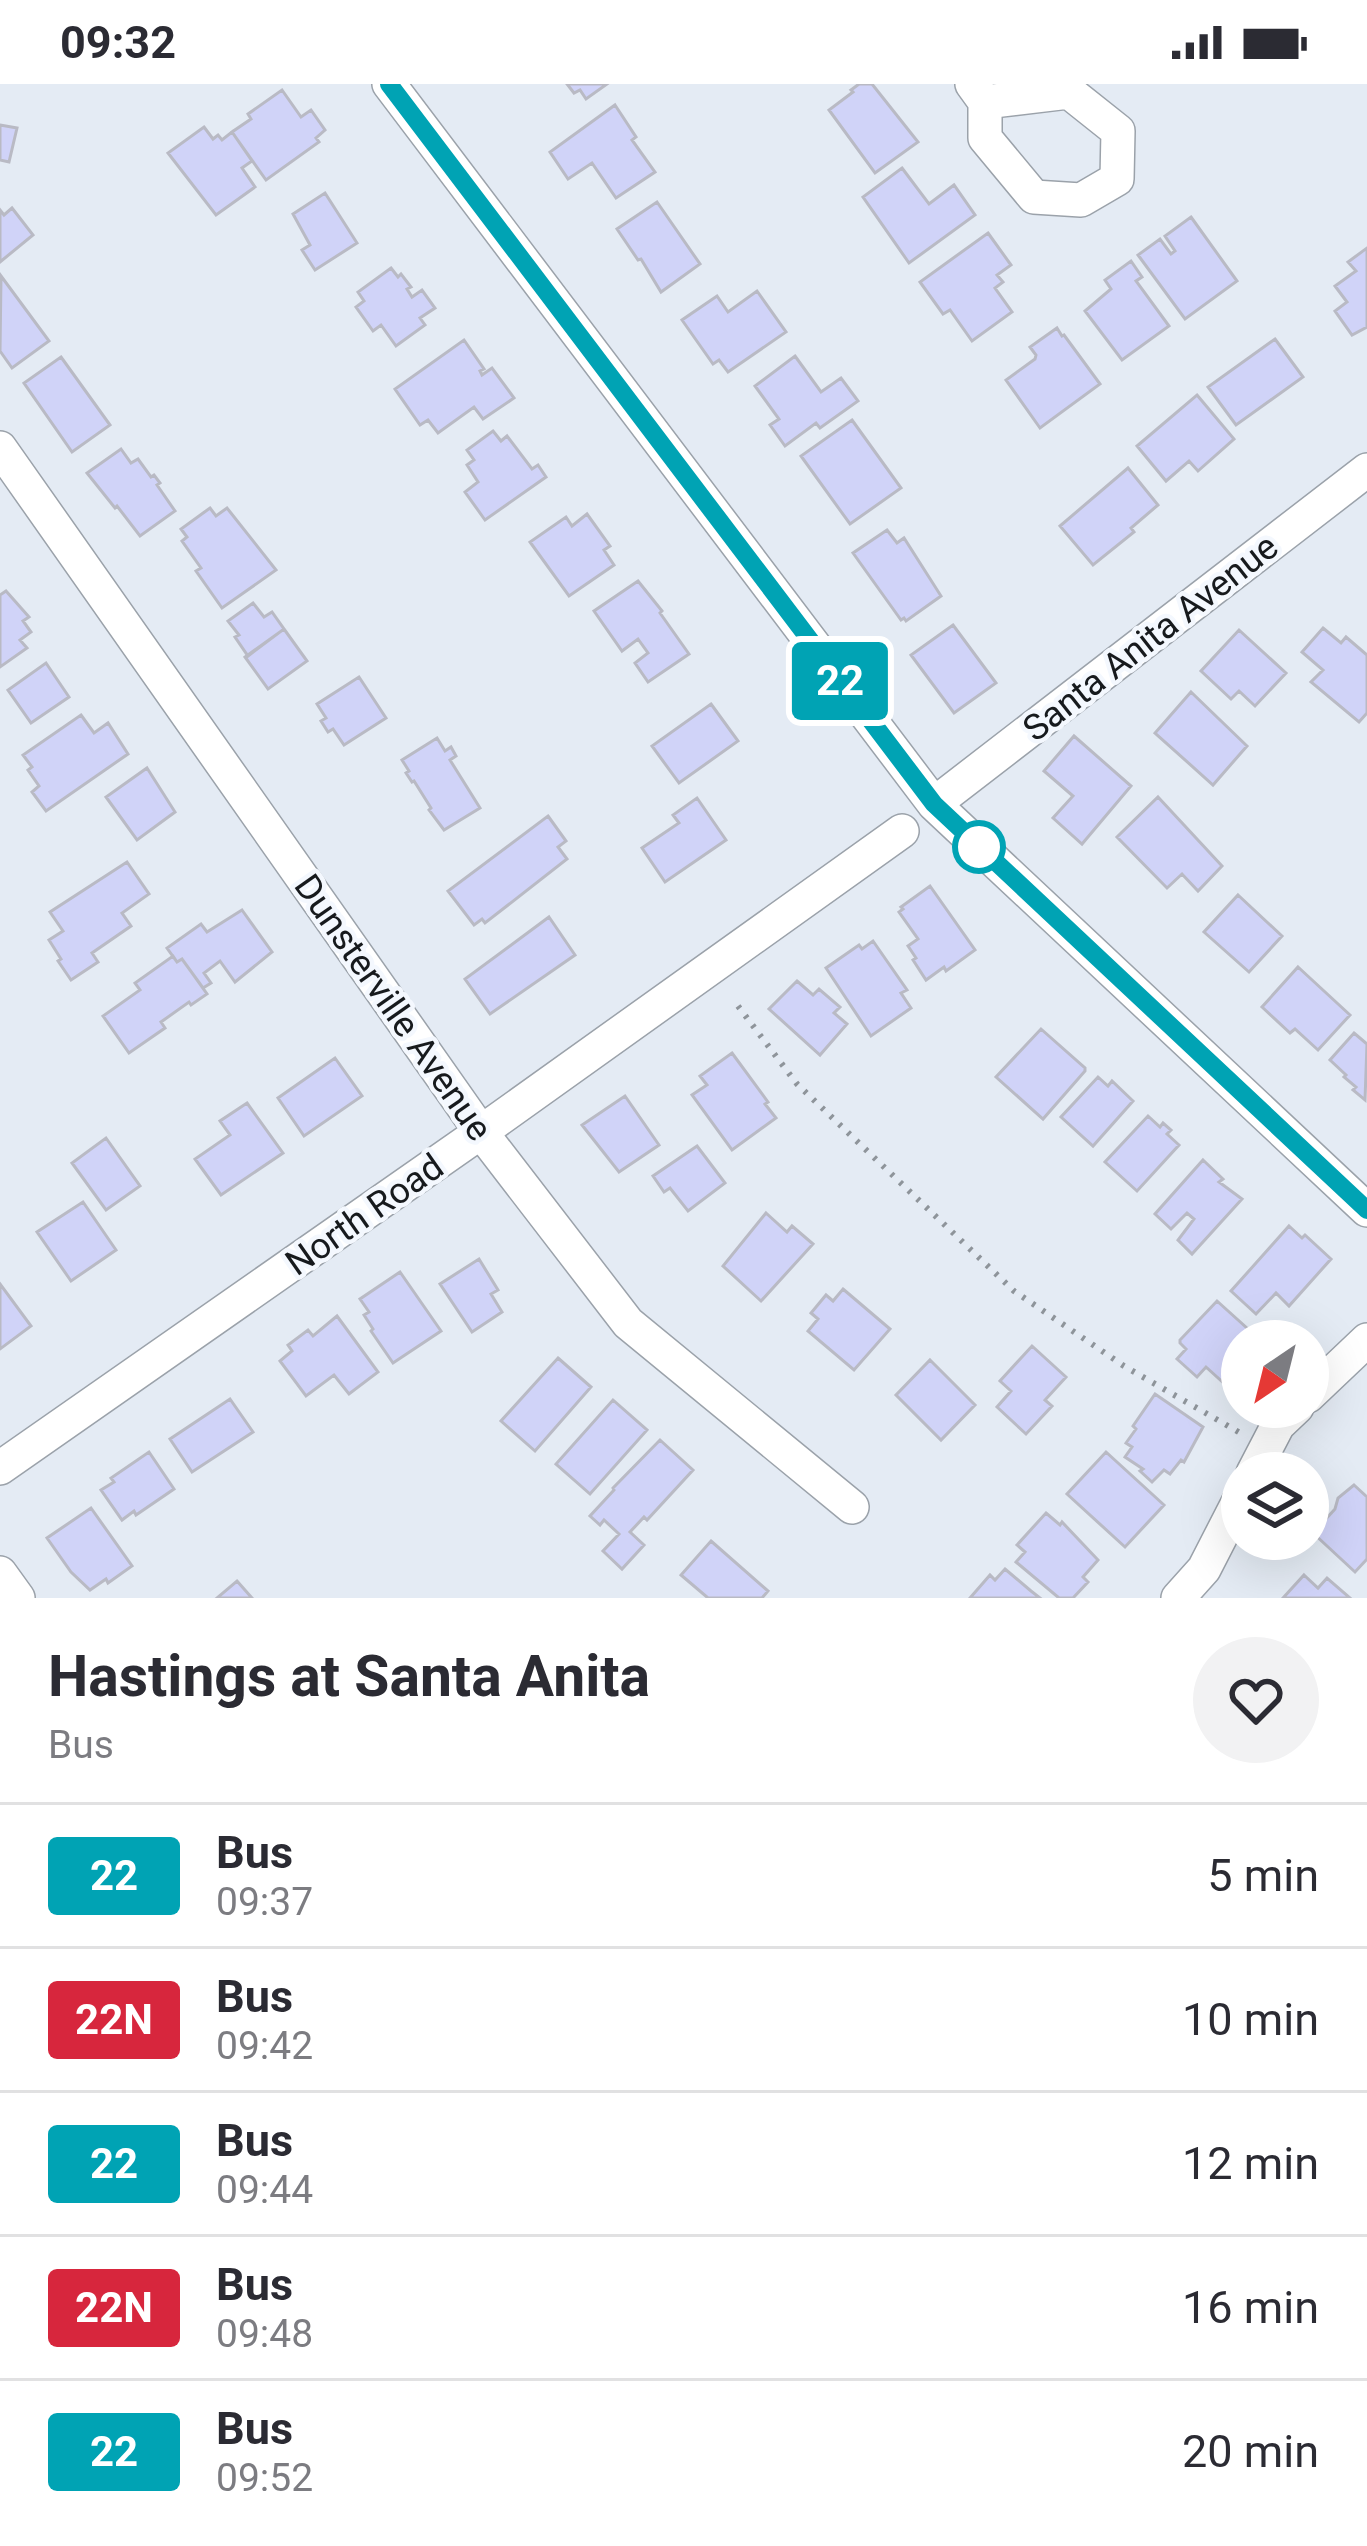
<!DOCTYPE html>
<style>
body{margin:0;font-family:Roboto,sans-serif;background:#f2f2f3;color:#2b2b33;height:100vh;display:flex;flex-direction:column;font-size:45px;white-space:nowrap}
*{box-sizing:border-box;margin:0}
p{font-size:39px;color:#7c7c81}
.icon{flex:none;width:66px;height:66px;fill:none;stroke:currentColor;stroke-width:2;stroke-linecap:round;stroke-linejoin:round}
.map{position:relative;height:1514px;overflow:hidden}
.panel{display:flex;flex-direction:column;background:#fff;flex:1}
.panel>*{flex:none}
.badge{padding:0 24px;border-radius:9px;font-size:42px;line-height:78px}
.needle{width:78px;rotate:215deg}
.controls{position:absolute;left:1221px;top:1236px;display:grid;gap:24px}
.controls a{display:grid;place-items:center;width:108px;height:108px;border-radius:50%;background:#fff;box-shadow:0 12px 48px #0002;font-size:60px}
.map>.badge{position:absolute;translate:-50% -50%;box-shadow:0 0 0 6px #fff}
.round{display:grid;place-items:center;flex:none;width:126px;height:126px;border-radius:63px;background:#f2f2f3}
.summary{display:flex;align-items:center;justify-content:space-between;height:204px;padding:0 48px}
h1{font-size:57px;font-weight:700;line-height:90px}
ul{padding:0;list-style:none}
li{display:flex;align-items:center;gap:36px;height:144px;padding:0 48px;border-top:3px solid #e1e1e2}
li div{flex:1}
li b{display:block;font-size:45px}
li em{font-style:normal}
li .badge{min-width:132px;font-weight:700;text-align:center}
.status{display:flex;justify-content:space-between;align-items:center;height:84px;padding:0 60px;background:#fff;direction:ltr}
.status svg{height:33px;fill:currentColor}
.map>svg:first-child{display:block}
</style>
<div class="status"><b>09:32</b><svg viewBox="0 0 49 12"><path d="M0 12V9h3v3zM5 12V6h3v6zM10 12V3h3v9zM15 12V0h3v12zM26 1h20v11H26zM47 4h2v5h-2z"/></svg></div>
<div class="map">
<svg width="1367" height="1514" viewBox="0 0 1367 1514">
<rect width="100%" height="100%" fill="#e4ebf4"/>
<path fill="#d0d3f8" stroke="#b9bac4" stroke-width="3" d="M567 0H607L586 15 580 6 574 9Z
M859 0H872L918 58 875 89 829 26 853 8 851 6Z
M282 6 301 33 311 26 325 46 316 54 319 58 266 96 232 48 251 35 248 30Z
M615 21 636 53 632 56 655 88 616 114 592 79 568 95 550 68Z
M0 41 17 44 9 78 0 76Z
M204 43 213 55 218 51 222 56 232 48 252 77 242 84 255 103 216 131 168 69Z
M902 84 929 120 954 101 975 131 909 179 863 113Z
M325 109 357 159 315 186 302 166 310 161 293 130Z
M657 118 700 180 661 208 641 175 638 176 617 145Z
M12 124 33 151 0 178V126L4 131Z
M1191 133 1237 197 1185 235 1138 171 1160 155 1171 170 1175 167 1165 152Z
M988 149 1011 181 997 191 1003 198 995 204 1012 228 972 257 950 226 943 230 920 198Z
M1367 164V243L1352 251 1335 227 1347 218 1335 202 1356 187 1348 178Z
M1131 177 1142 193 1136 197 1169 242 1122 276 1085 227 1111 205 1105 196Z
M391 184 398 193 401 190 411 203 407 205 412 213 422 206 435 224 420 234 425 241 396 262 381 241 373 247 356 223 364 217 358 208Z
M1 192 49 257 12 284 0 267Z
M757 207 786 248 728 288 719 276 713 280 682 236 717 212 728 228Z
M1057 244 1062 252 1064 251 1100 300 1040 344 1006 296 1035 275 1036 271 1030 263Z
M1275 255 1303 293 1236 341 1208 303Z
M464 256 484 285 480 287 482 291 492 284 514 314 483 335 474 323 438 349 428 336 420 341 395 305Z
M795 272 821 308 841 294 858 317 820 344 816 339 785 362 770 341 779 335 755 302Z
M61 273 110 341 72 368 24 299Z
M1197 311 1234 355 1198 387 1189 377 1166 397 1137 362Z
M852 336 901 404 850 440 801 372Z
M493 347 501 357 507 352 532 385 538 381 546 393 485 436 465 408 478 398 467 381 474 376 467 366Z
M121 365 131 379 138 375 151 393 154 391 160 399 157 401 175 427 140 452 117 422 115 424 87 389Z
M1128 384 1158 421 1131 444 1134 448 1093 481 1060 442Z
M210 424 216 432 227 424 276 486 222 524 196 487 201 484 182 457 187 453 181 445Z
M587 430 610 462 604 466 614 481 569 512 530 458 566 433 572 442Z
M887 446 897 459 904 454 941 512 906 537 904 534 901 536 853 469Z
M638 497 662 527 660 529 689 570 648 598 635 579 648 569 638 555 622 567 594 527Z
M6 507 29 533 23 537 31 548 20 556 27 564 0 583V511Z
M253 519 264 533 272 528 284 545 248 572 235 553 239 551 228 537Z
M953 541 996 599 954 629 911 571Z
M1323 544 1341 559 1346 553 1367 571V629L1359 638 1311 598 1323 586 1302 568Z
M284 545 307 577 268 605 245 573Z
M1239 546 1286 589 1255 622 1239 607 1231 615 1201 587Z
M46 579 69 613 31 639 8 606Z
M359 593 386 634 344 661 333 645 328 648 321 637 326 634 317 620Z
M1191 608 1247 662 1213 701 1155 649Z
M711 620 738 657 679 699 652 662Z
M81 631 94 649 108 639 128 670 46 727 32 708 39 702 28 686 32 683 23 671Z
M1074 652 1131 702 1082 760 1053 734 1073 712 1044 687Z
M437 654 445 667 451 663 456 672 450 676 480 724 444 746 429 726 431 724 414 697 412 698 406 689 409 687 402 676Z
M147 684 175 728 137 756 106 713Z
M1158 713 1222 782 1198 807 1182 790 1167 804 1117 753Z
M697 714 726 756 665 798 642 764 679 739 673 731Z
M548 732 566 757 558 763 567 775 485 839 482 835 474 841 448 807Z
M127 778 149 810 122 829 131 842 92 869 98 878 71 896 58 877 61 875 49 856 63 847 50 828Z
M930 802 975 866 946 887 944 883 926 896 913 876 916 874 908 862 918 855 899 828 903 825 901 823Z
M1238 811 1282 852 1249 888 1204 848Z
M242 826 272 868 235 898 220 877 204 889 211 899 203 904 182 875 177 878 167 864 201 840 207 848Z
M549 833 575 871 490 930 465 895Z
M873 857 907 906 901 909 911 924 871 952 826 884 859 861 862 865Z
M173 872 177 878 182 875 207 910 191 921 189 918 161 938 165 944 129 969 103 932 140 906 135 899Z
M1298 883 1350 931 1318 966 1295 945 1290 949 1262 923Z
M797 897 813 911 819 905 840 923 834 929 847 940 820 971 769 925Z
M1041 945 1085 984V987L1043 1035 996 993Z
M1354 949 1367 960 1365 1016 1353 1006 1356 1003 1344 993 1346 991 1330 976Z
M732 969 768 1018 765 1020 776 1034 732 1066 692 1011 707 1001 700 992Z
M335 974 362 1012 304 1052 278 1014Z
M1098 993 1108 1002 1112 997 1133 1017 1093 1062 1061 1033Z
M625 1012 659 1061 619 1088 582 1041Z
M247 1019 283 1069 221 1111 195 1075 230 1051 220 1037Z
M1148 1032 1160 1043 1163 1039 1171 1046 1167 1050 1179 1061 1137 1107 1105 1078Z
M106 1054 140 1102 106 1126 72 1079Z
M697 1062 725 1099 688 1127 670 1104 664 1108 653 1092Z
M1203 1076 1223 1095 1219 1098 1242 1115 1192 1170 1178 1156 1194 1135 1187 1129 1171 1145 1155 1130Z
M83 1118 116 1166 71 1197 37 1148Z
M766 1129 787 1148 792 1142 813 1160 761 1217 723 1182Z
M1289 1142 1302 1154 1305 1151 1331 1175 1289 1222 1276 1209 1256 1230 1231 1207Z
M479 1175 498 1206 491 1210 502 1228 472 1248 440 1200Z
M400 1188 441 1247 393 1279 371 1247 373 1245 364 1231 369 1228 360 1215Z
M0 1200 31 1242 0 1265Z
M843 1205 890 1245 854 1286 808 1247 818 1235 811 1229 826 1211 833 1217Z
M1217 1217 1258 1254 1255 1257H1242V1271L1239 1275 1242 1277V1285L1227 1302 1206 1283 1197 1293 1177 1275 1186 1265 1180 1259V1256Z
M337 1232 378 1288 349 1310 334 1291 306 1312 280 1277 292 1267 288 1261 308 1246 313 1252Z
M1032 1262 1066 1293 1045 1316 1052 1322 1026 1350 997 1323 1011 1307 1000 1297Z
M558 1274 591 1303 535 1367 501 1337Z
M930 1276 975 1321 941 1356 896 1311Z
M1155 1310 1203 1343 1184 1378 1181 1376 1170 1390 1164 1386 1152 1398 1140 1387 1143 1385 1125 1373 1132 1363 1126 1359 1136 1345 1133 1342Z
M230 1315 253 1348 192 1388 170 1355Z
M613 1316 647 1346 590 1410 556 1380Z
M660 1356 693 1386 647 1436 644 1433 630 1448 644 1461 622 1485 603 1467 619 1450 604 1436 600 1441 590 1432 614 1406 613 1404Z
M149 1368 174 1405 136 1431 134 1427 122 1436 101 1406 114 1398 111 1394Z
M1106 1368 1164 1421 1125 1463 1067 1410Z
M1354 1401 1367 1413V1475L1355 1488 1313 1449 1335 1425 1338 1414Z
M91 1424 132 1482 108 1499 106 1495 90 1506 71 1488 47 1454Z
M1046 1429 1060 1441 1062 1438 1098 1476 1083 1493 1088 1498 1073 1514H1059L1016 1478 1025 1468 1017 1461Z
M711 1457 768 1507 762 1514H708L681 1491Z
M1005 1485 1031 1507 1040 1514H970L990 1491 995 1496Z
M1304 1491 1318 1504 1327 1494 1350 1514H1283Z
M237 1497 252 1514H217Z"/>
<g fill="none" stroke-linecap="round" stroke-linejoin="round">
<defs>
<path id="street" d="M389 0 934 720 1367 1126
M972 0 985 18V54L1034 113 1081 116 1117 95 1118 47 1069 8 985 18
M0 364 481 1048 628 1239 852 1423
M934 720 1367 386
M1308 1312 1367 1256
M0 1384 481 1048 902 747
M1253 1389 1278 1341 1297 1323
M0 1489 18 1514
M1178 1514 1204 1485 1242 1411"/>
</defs>
<use href="#street" stroke="#9ba2aa" stroke-width="36"/>
<path stroke="#8e949a" stroke-width="6" stroke-dasharray="3 9" stroke-linecap="butt" d="M738 922 797 1000 1014 1207 1124 1282 1242 1350"/>
<use href="#street" stroke="#fff" stroke-width="33"/>
</g>
<g fill="none" stroke-linecap="round" stroke-linejoin="round">
<defs>
<path id="line" d="M389 0 934 720 1367 1126"/>
</defs>
<use href="#line" stroke="#fff" stroke-width="27"/>
<use href="#line" stroke="#00a3b4" stroke-width="18"/>
</g>
<circle fill="#fff" stroke="#00a3b4" stroke-width="6" cx="979" cy="763" r="24"/>
<g text-anchor="middle" stroke-width="9" stroke-linejoin="round" paint-order="stroke">
<g font-size="36" fill="#171a1d" stroke="#f4f8fe">
<text transform="translate(1150 553) rotate(-38)" y="13">Santa Anita Avenue</text>
<text transform="translate(394 923) rotate(55)" y="13">Dunsterville Avenue</text>
<text transform="translate(364 1130) rotate(-35)" y="13">North Road</text>
</g>
</g>
</svg>
<div class="controls">
<a><svg class="needle" viewBox="-14 -14 28 28"><path d="M0-13l5 13h-10z" fill="#e53935"/><path d="M0 13l5-13h-10z" fill="#7c7c81"/></svg></a>
<a><svg class="icon" aria-label="layers" viewBox="0 0 24 24"><path d="M12 4l9 5-9 5-9-5zM3 14l9 5 9-5"/></svg></a>
</div>
<b class="badge" style="left:840px;top:597px;background:#00a3b4;color:#fff">22</b>
</div>
<section class="panel">
<div class="summary"><div><h1>Hastings at Santa Anita</h1><p>Bus</p></div><a class="round"><svg class="icon" aria-label="heart" viewBox="0 0 24 24"><path d="M12 20l-8-8c-3-5 5-10 8-4 3-6 11-1 8 4z"/></svg></a></div>
<ul>
<li><span class="badge" style="background:#00a3b4;color:#fff">22</span><div><b>Bus</b><p>09:37</p></div><em>5 min</em></li>
<li><span class="badge" style="background:#d7263d;color:#fff">22N</span><div><b>Bus</b><p>09:42</p></div><em>10 min</em></li>
<li><span class="badge" style="background:#00a3b4;color:#fff">22</span><div><b>Bus</b><p>09:44</p></div><em>12 min</em></li>
<li><span class="badge" style="background:#d7263d;color:#fff">22N</span><div><b>Bus</b><p>09:48</p></div><em>16 min</em></li>
<li><span class="badge" style="background:#00a3b4;color:#fff">22</span><div><b>Bus</b><p>09:52</p></div><em>20 min</em></li>
</ul>
</section>
